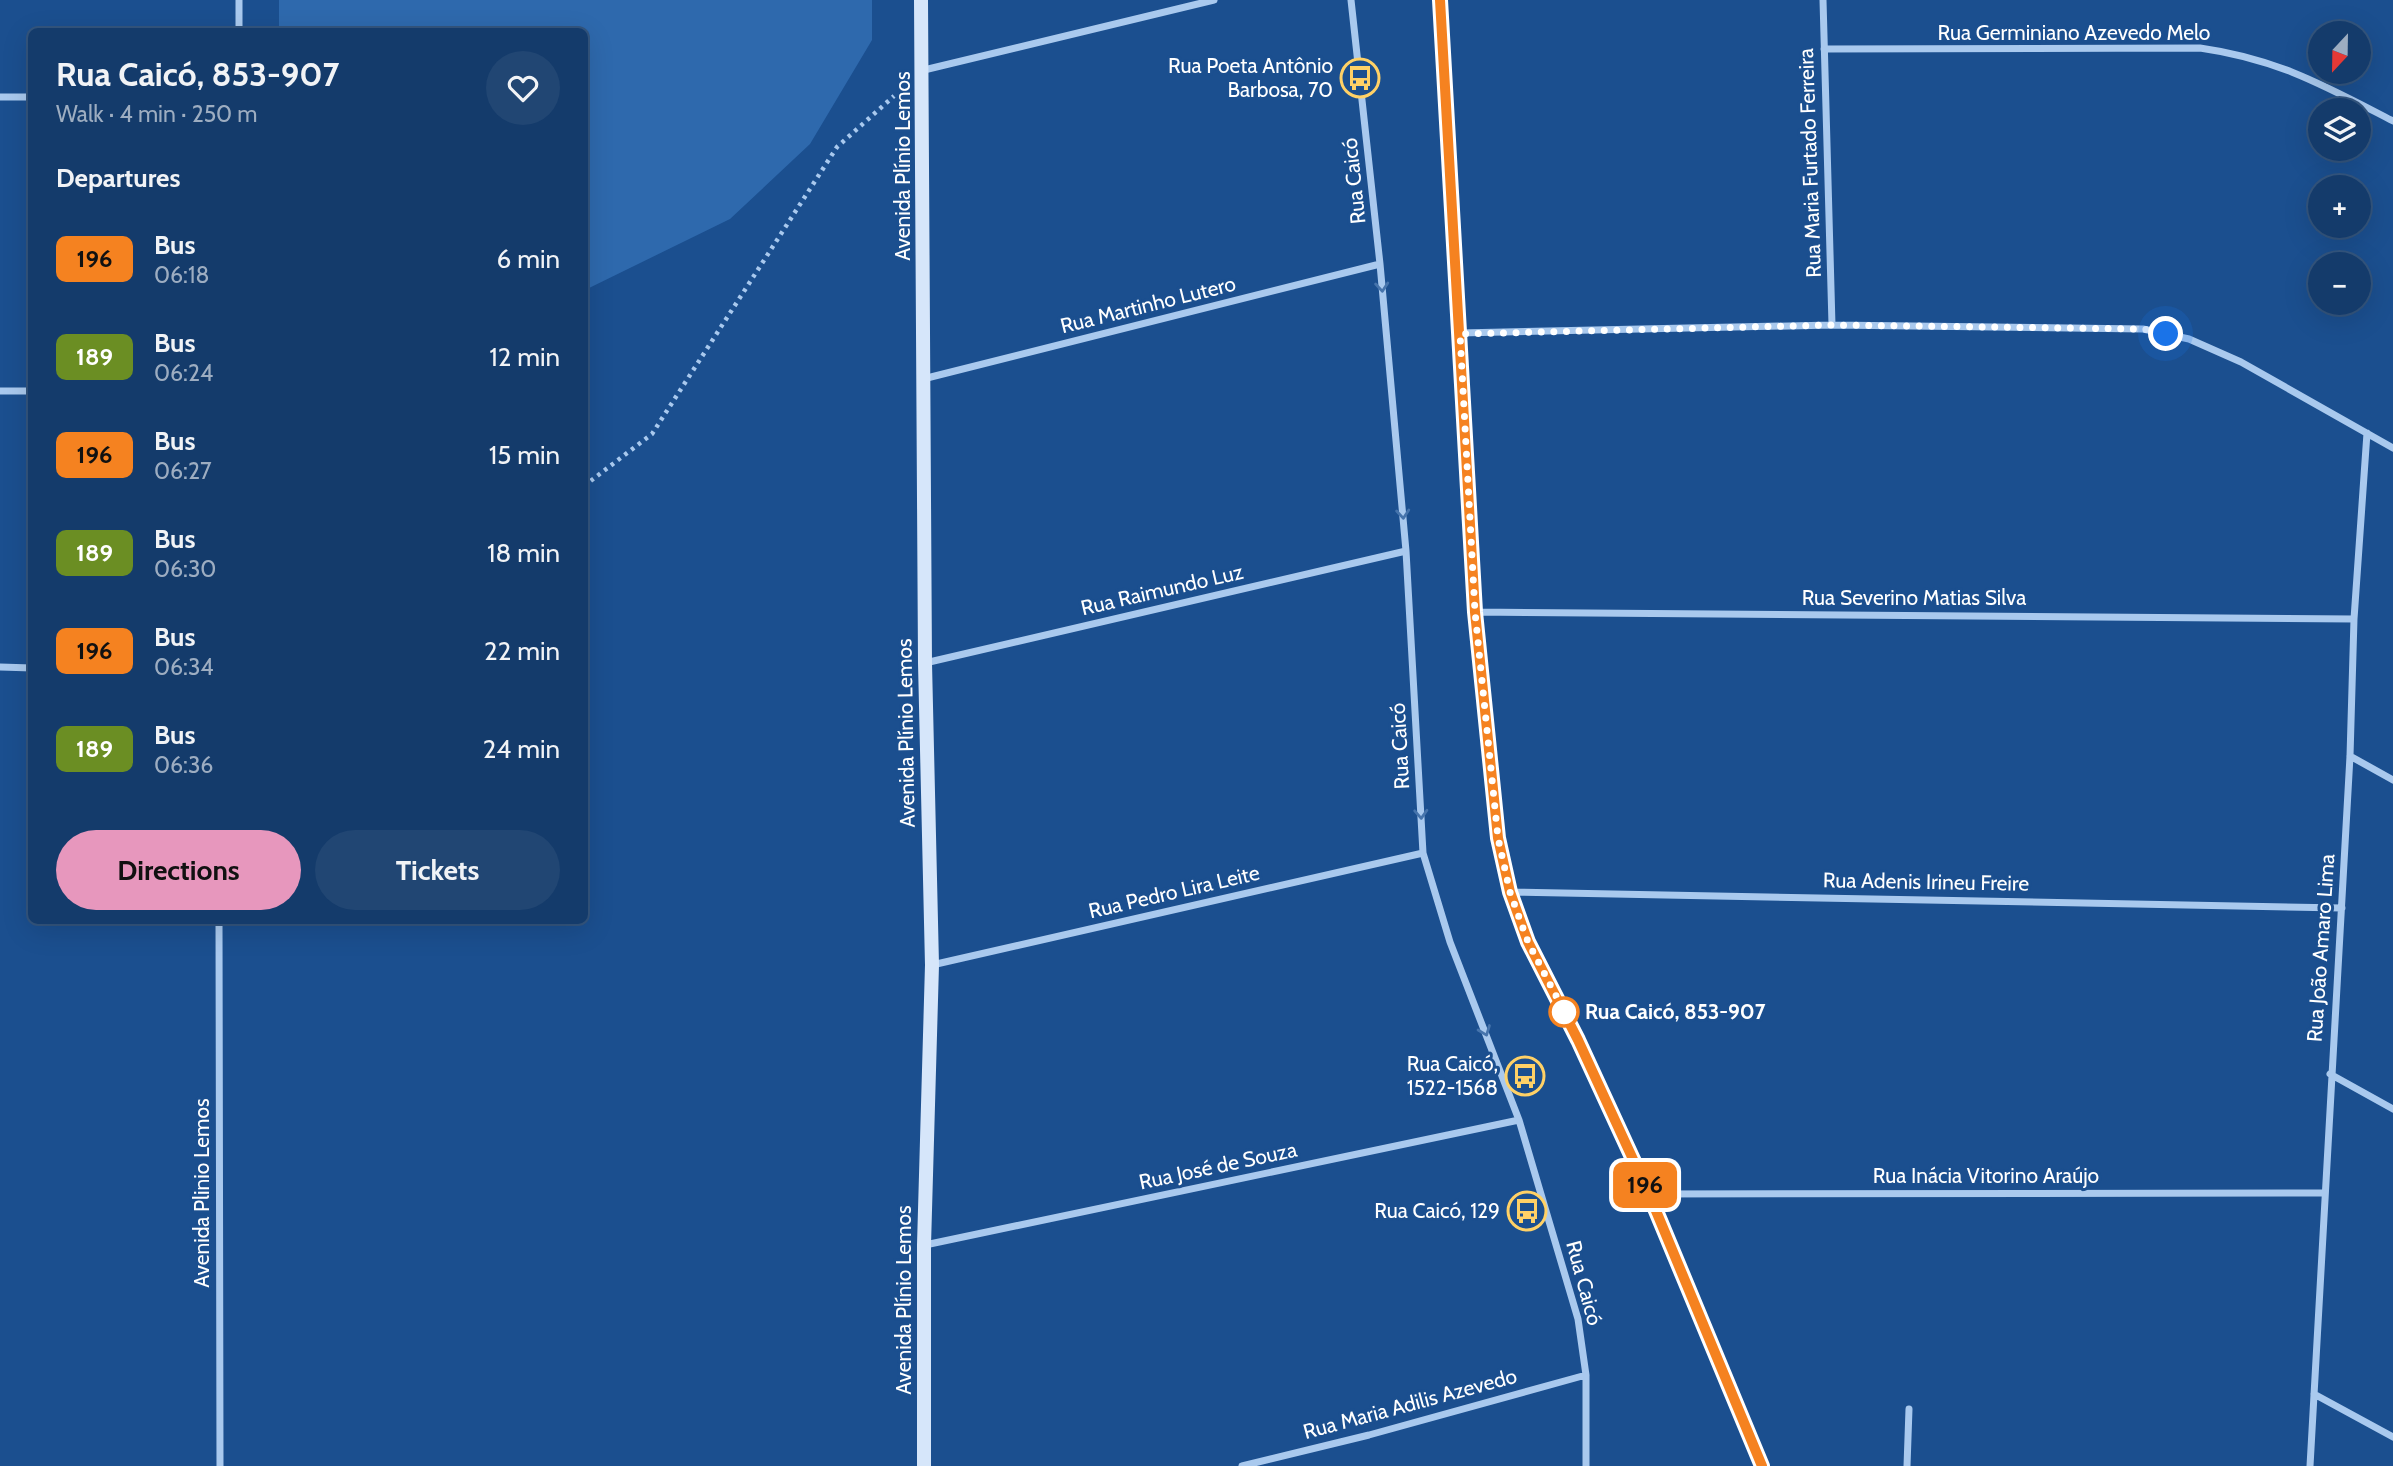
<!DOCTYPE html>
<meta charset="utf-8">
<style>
body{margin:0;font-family:Cabin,sans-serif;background:#214673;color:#f1f3f6;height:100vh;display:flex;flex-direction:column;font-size:26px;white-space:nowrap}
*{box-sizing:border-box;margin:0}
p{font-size:23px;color:#9dadc1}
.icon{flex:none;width:38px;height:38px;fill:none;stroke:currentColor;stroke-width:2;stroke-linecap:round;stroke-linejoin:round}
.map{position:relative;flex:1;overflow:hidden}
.panel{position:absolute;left:28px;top:28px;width:560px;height:896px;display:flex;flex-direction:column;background:#143b6b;border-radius:10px;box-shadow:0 7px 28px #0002,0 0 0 2px #33557e}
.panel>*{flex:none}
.badge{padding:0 14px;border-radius:10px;font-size:24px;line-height:46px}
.needle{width:46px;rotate:202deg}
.buttons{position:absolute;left:2308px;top:21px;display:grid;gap:14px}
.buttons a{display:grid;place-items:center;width:63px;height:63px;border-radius:50%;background:#143b6b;box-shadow:0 7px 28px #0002,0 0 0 2px #33557e;font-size:35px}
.you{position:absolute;width:35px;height:35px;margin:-18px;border:5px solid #fff;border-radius:50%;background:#1a73e8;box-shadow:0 0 0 10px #1a73e833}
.map>.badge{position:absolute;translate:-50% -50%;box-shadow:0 0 0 4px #fff}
h2{padding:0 28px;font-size:26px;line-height:63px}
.round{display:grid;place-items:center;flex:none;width:74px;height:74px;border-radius:37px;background:#214673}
.overview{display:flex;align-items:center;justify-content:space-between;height:119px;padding:0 28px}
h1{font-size:33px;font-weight:800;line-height:52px}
.button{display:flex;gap:14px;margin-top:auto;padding:14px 28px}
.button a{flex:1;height:80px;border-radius:42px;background:#e797bd;color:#111;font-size:28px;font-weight:800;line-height:80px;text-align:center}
.button a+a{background:#214673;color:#f1f3f6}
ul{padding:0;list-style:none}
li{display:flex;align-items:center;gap:21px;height:98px;padding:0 28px}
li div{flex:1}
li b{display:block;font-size:26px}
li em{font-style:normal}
li .badge{min-width:77px;font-weight:700;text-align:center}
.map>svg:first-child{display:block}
</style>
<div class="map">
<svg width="2393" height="1466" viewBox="0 0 2393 1466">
<rect width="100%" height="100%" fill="#1b4f8f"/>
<path fill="#2e69ad" d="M279 0H872V40L810 144 730 219 585 290 584 32 279 31Z"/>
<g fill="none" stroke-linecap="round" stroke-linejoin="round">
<path stroke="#a9c9ee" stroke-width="4.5" stroke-dasharray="3.5 5" stroke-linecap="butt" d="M584 486 652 434 837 147 894 96"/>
<path stroke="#a9c9ee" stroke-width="7" d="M239 0V32
M1351 0 1380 264 1406 551 1423 853 1450 942 1519 1120 1578 1319 1586 1375V1466
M1440 0 1475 612 1498 838 1510 892 1528 942 1578 1040 1649 1194 1762 1466
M1823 0 1832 325
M1824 49 2200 48C2278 59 2325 86 2393 121
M924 70 1214 0
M0 97H32
M1460 333 1832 325 2143 329 2189 339 2241 362 2393 448
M923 379 1380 264
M0 391H32
M1475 612 2354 619
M925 663 1406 551
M0 667 32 668
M2350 756 2393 780
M1510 892 2342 908
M219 920 220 1466
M932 965 1423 853
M2330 1074 2393 1109
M1649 1194 2324 1193
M925 1245 1519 1120
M2314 1394 2393 1437
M1242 1466 1369 1435 1586 1375
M1907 1466 1909 1409
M2310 1466 2350 756 2354 619 2367 433"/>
<path stroke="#d6e6fa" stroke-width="14" d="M921 0 925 663 932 965 924 1245V1466"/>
</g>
<defs><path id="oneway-chevron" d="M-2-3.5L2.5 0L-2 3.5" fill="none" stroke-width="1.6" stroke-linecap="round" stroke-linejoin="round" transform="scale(1.75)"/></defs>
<g stroke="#4674ac">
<use href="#oneway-chevron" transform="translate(1382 287) rotate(85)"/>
<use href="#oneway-chevron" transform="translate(1403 514) rotate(85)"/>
<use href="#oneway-chevron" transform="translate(1421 814) rotate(87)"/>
<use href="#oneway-chevron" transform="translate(1485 1031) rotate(69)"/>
</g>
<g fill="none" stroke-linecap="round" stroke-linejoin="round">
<defs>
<path id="line" d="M1440 0 1475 612 1498 838 1510 892 1528 942 1578 1040 1649 1194 1762 1466"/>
</defs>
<use href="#line" stroke="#fff" stroke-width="16"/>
<use href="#line" stroke="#f58220" stroke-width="10"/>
<path stroke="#fff" stroke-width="7" stroke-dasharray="0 12.6" d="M1564 1012 1566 1015 1528 942 1510 892 1498 838 1475 612 1460 334 1832 325 2143 329 2166 334"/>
</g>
<defs>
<symbol id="bus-ring" viewBox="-11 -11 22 22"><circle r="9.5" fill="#1b4f8f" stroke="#ffd166" stroke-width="1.5"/><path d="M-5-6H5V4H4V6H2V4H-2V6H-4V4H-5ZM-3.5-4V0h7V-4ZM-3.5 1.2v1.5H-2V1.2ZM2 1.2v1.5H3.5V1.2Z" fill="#ffd166"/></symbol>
</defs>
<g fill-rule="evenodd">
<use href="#bus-ring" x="1338" y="56" width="44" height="44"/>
<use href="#bus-ring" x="1503" y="1054" width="44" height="44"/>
<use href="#bus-ring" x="1505" y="1189" width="44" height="44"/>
</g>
<circle fill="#fff" stroke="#f58220" stroke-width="3.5" cx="1564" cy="1012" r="14"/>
<g text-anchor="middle" stroke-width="6" stroke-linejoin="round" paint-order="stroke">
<g font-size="21" fill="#fff" stroke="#1b4f8f">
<text x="2074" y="40">Rua Germiniano Azevedo Melo</text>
<text transform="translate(1810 163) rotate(-92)" y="7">Rua Maria Furtado Ferreira</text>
<text transform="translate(903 166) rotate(-90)" y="7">Avenida Plínio Lemos</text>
<text transform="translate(1354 181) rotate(-96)" y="7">Rua Caicó</text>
<text transform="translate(1148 305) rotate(-14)" y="7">Rua Martinho Lutero</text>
<text transform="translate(1162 590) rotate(-13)" y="7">Rua Raimundo Luz</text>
<text x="1914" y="605">Rua Severino Matias Silva</text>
<text transform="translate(906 733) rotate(-91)" y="7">Avenida Plínio Lemos</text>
<text transform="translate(1400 746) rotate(-93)" y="7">Rua Caicó</text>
<text transform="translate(1926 882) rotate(1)" y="7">Rua Adenis Irineu Freire</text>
<text transform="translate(1174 892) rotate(-13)" y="7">Rua Pedro Lira Leite</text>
<text transform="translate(2321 948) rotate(-86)" y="7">Rua João Amaro Lima</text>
<text transform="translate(1218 1166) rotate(-12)" y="7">Rua José de Souza</text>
<text x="1986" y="1183">Rua Inácia Vitorino Araújo</text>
<text transform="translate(202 1193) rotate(-90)" y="7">Avenida Plinio Lemos</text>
<text transform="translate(1584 1283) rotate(75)" y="7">Rua Caicó</text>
<text transform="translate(904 1300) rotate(-90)" y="7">Avenida Plínio Lemos</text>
<text transform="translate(1410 1404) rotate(-15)" y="7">Rua Maria Adilis Azevedo</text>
</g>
<g font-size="21" fill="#fff" stroke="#1b4f8f" text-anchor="end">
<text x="1333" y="73">Rua Poeta Antônio<tspan x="1333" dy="24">Barbosa, 70</tspan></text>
<text x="1498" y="1071">Rua Caicó,<tspan x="1498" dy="24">1522-1568</tspan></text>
<text x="1500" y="1218">Rua Caicó, 129</text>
</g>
<g font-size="21" font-weight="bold" fill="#fff" stroke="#1b4f8f" text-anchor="start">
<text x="1585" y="1019">Rua Caicó, 853-907</text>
</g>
</g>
</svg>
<div class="buttons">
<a><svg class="needle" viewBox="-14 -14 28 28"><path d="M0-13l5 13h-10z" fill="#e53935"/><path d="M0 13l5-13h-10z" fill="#9dadc1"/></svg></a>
<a><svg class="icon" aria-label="layers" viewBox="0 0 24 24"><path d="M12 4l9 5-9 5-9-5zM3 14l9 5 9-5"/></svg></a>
<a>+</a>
<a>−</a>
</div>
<div class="you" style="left:2166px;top:334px"></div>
<b class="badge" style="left:1645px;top:1185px;background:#f58220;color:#111">196</b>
<section class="panel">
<div class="overview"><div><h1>Rua Caicó, 853-907</h1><p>Walk · 4 min · 250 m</p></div><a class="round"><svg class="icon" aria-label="heart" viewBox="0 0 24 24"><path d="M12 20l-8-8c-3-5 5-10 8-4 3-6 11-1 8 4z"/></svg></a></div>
<h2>Departures</h2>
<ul>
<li><span class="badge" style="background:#f58220;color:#111">196</span><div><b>Bus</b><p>06:18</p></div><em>6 min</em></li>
<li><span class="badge" style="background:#6b8e23;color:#fff">189</span><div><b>Bus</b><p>06:24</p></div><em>12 min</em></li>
<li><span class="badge" style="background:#f58220;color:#111">196</span><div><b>Bus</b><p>06:27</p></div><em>15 min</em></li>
<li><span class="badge" style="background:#6b8e23;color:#fff">189</span><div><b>Bus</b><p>06:30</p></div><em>18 min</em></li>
<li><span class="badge" style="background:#f58220;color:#111">196</span><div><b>Bus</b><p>06:34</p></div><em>22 min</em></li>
<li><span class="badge" style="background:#6b8e23;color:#fff">189</span><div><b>Bus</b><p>06:36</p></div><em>24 min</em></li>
</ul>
<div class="button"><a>Directions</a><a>Tickets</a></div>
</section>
</div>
